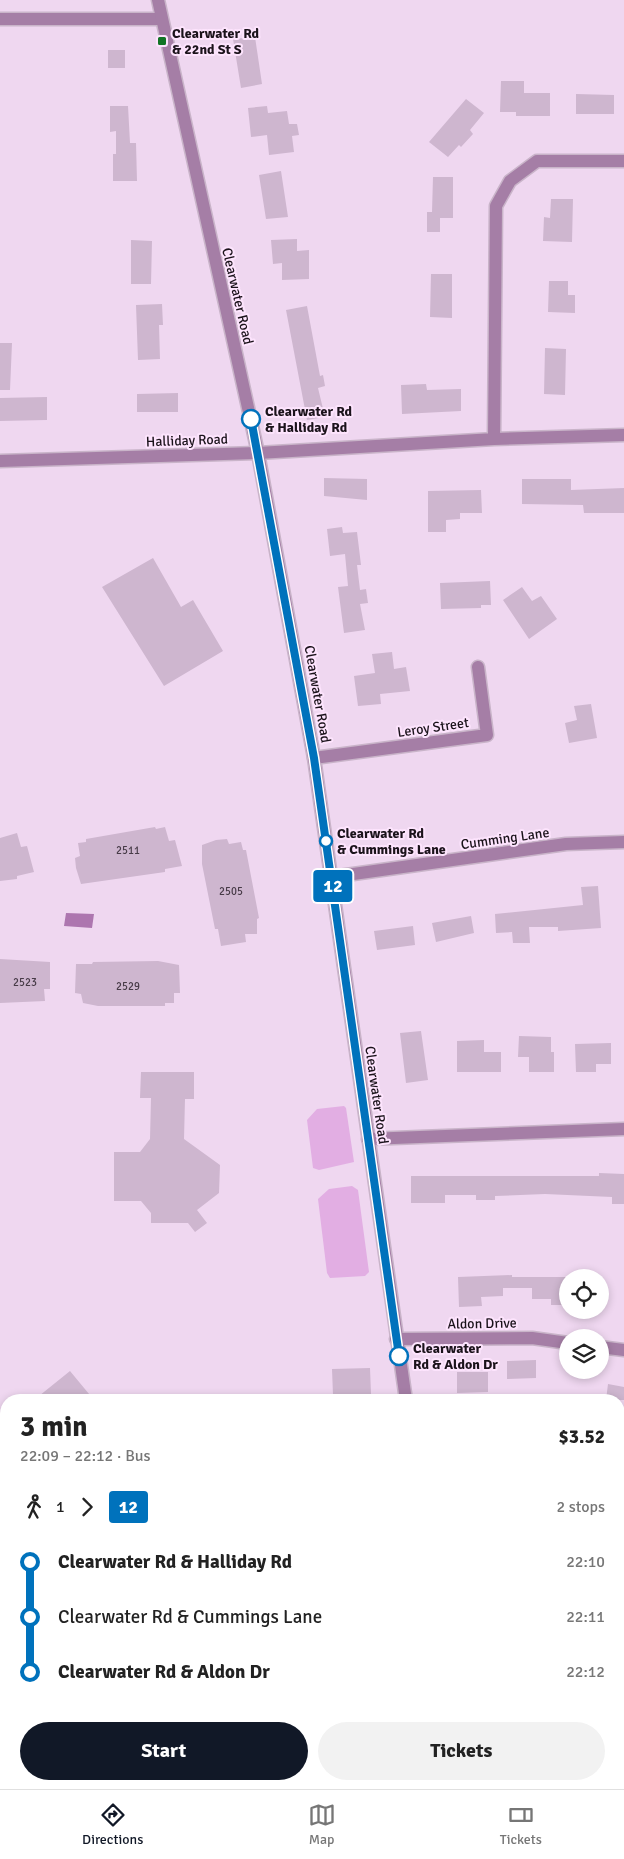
<!DOCTYPE html>
<meta charset="utf-8">
<style>
body{margin:0;font-family:Signika,sans-serif;background:#f2f2f2;color:#222;height:100vh;display:flex;flex-direction:column;font-size:19px;white-space:nowrap}
*{box-sizing:border-box;margin:0}
p{font-size:16px;color:#767676}
.icon{flex:none;width:28px;height:28px;fill:none;stroke:currentColor;stroke-width:2;stroke-linecap:round;stroke-linejoin:round}
.map{position:relative;flex:1;overflow:hidden}
.drawer{position:absolute;left:0px;top:1394px;width:625px;height:396px;display:flex;flex-direction:column;background:#fff;border-radius:20px 20px 0 0;box-shadow:0 2px 8px #0003}
.drawer>*{flex:none}
.badge{padding:0 10px;border-radius:4px;font-size:18px;line-height:32px}
.controls{position:absolute;left:559px;top:1269px;display:grid;gap:10px}
.controls a{display:grid;place-items:center;width:50px;height:50px;border-radius:50%;background:#fff;box-shadow:0 2px 8px #0003;font-size:25px}
.map>.badge{position:absolute;translate:-50% -50%;box-shadow:0 0 0 2px #fff}
.legs{display:flex;align-items:center;gap:8px;height:55px;padding:0 20px;font-size:16px}
.legs p{margin-inline-start:auto}
.head{display:flex;align-items:center;justify-content:space-between;height:85px;padding:0 20px}
h1{font-size:28px;font-weight:700;line-height:38px}
.action{display:flex;gap:10px;margin-top:auto;padding:10px 20px}
.action a{flex:1;height:58px;border-radius:30px;background:#111827;color:#fff;font-size:20px;font-weight:700;line-height:58px;text-align:center}
.action a+a{background:#f2f2f2;color:#222}
ul{padding:0 20px;list-style:none}
li{display:flex;align-items:center;gap:18px;height:55px;font-size:19px}
li i{display:grid;place-items:center;width:8px;height:100%;margin:0 6px;background:currentColor}
li i::after{content:'';width:12px;height:12px;margin:-6px;border:4px solid;border-radius:50%;background:#fff}
li p{margin-inline-start:auto}
li:first-child i{background:linear-gradient(#0000 50%,currentColor 0)}
li:last-child i{background:linear-gradient(currentColor 50%,#0000 0)}
.dock{display:flex;justify-content:space-around;align-items:center;height:70px;border-top:1px solid #e0e0e0;background:#fff;font-size:14px;color:#767676}
.dock a{display:grid;justify-items:center;gap:2px}
.dock .selected{color:#111827}
.map>svg:first-child{display:block}
</style>
<div class="map">
<svg width="624" height="1789" viewBox="0 0 624 1789">
<rect width="100%" height="100%" fill="#efd7f0"/>
<path fill="#e6c8e6" d="M0 1580H6V1647L0 1618Z
M35 1784H448L449 1789H36Z"/>
<path fill="#e2aee3" d="M344 1106 346 1108 354 1162 319 1170 313 1168 307 1120 317 1109Z
M352 1186 358 1190 369 1272 365 1276 330 1278 327 1273 318 1199 329 1189Z"/>
<path fill="#ad76af" d="M66 913 94 914 92 928 64 926Z"/>
<path fill="#ceb6cf" d="M255 37 262 84 241 88 233 39Z
M108 50H125V68H108Z
M501 81H524V93H550V116H516V112H500Z
M576 94 614 95V114H576Z
M466 99 484 113 470 130 473 134 461 147 459 145 448 157 429 142Z
M110 106H128L130 143H136L137 181H113V154H116V131L110 132Z
M267 106 268 113 287 111 289 124H297L299 135 292 136 294 152 269 155 267 135 251 137 248 108Z
M281 171 288 217 266 219 259 175Z
M433 177H453V218H440V232H427V212H432Z
M551 199H573L572 242 543 241 544 217 550 218Z
M297 239V251L309 250V279L282 280V263L273 264 271 240Z
M131 240 152 241 151 284H131Z
M431 274H452V318L430 317Z
M549 281H568V295H575V313L548 312Z
M162 304 163 325H159L160 359 138 360 136 305Z
M307 306 320 376 323 375 325 386 318 388 325 417 307 420 286 310Z
M0 343H12L10 390H0Z
M545 348 566 349 565 395 544 394Z
M426 384 427 390 461 389V411L402 414 401 385Z
M178 393V412H137V394Z
M47 397V420L0 421V398Z
M324 478 367 479V500L324 496Z
M522 479H571V490L624 488V513H584L583 505 522 504Z
M481 490 482 513H460V519L446 520V532H428V491Z
M342 527 343 533 357 532 361 565H357L360 590 366 589 368 603 360 604 365 630 344 633 338 587 348 586 345 554 330 556 327 529Z
M153 558 181 607 193 600 223 651 164 686 102 587Z
M490 581 491 605H481V608L441 609 440 583Z
M522 587 532 601 541 596 557 619 529 639 503 600Z
M392 652 394 669 406 667 410 691 380 694 381 704 358 706 354 676 375 673 372 654Z
M591 704 597 738 569 743 565 723 577 720 574 706Z
M155 827 156 829 165 827 169 841 175 840 182 866 165 869V872L81 884 76 868 75 858 80 856 78 843 86 842V839Z
M17 833 21 847 27 846 34 872 17 876V879L0 881V838Z
M227 839 229 844 241 842 243 850H246L259 918 257 919V934H245L246 942 221 946 218 929H215L202 864V845L216 840Z
M598 886 601 928 558 931V927H529L530 943H513L512 932 496 933 495 914 583 905 581 887Z
M471 916 474 933 436 942 432 923Z
M413 926 415 945 377 950 374 931Z
M0 959 50 962V989H44L45 1001 0 1003Z
M158 961 179 965 180 993H174V1003H165V1006H98L83 1003 81 994 75 993 76 964H92L93 962Z
M421 1031 428 1080 406 1083 400 1033Z
M519 1036 551 1037V1052H554V1072H529V1057H518Z
M484 1040V1052H501V1072H457V1041Z
M611 1043V1064H596V1072H576L575 1044Z
M141 1072H194V1099H185L184 1139 220 1165 219 1193 197 1210 207 1223 195 1232 188 1223H151V1213L141 1201H114V1152H140L150 1139 151 1098H140Z
M599 1173 624 1174V1204H612V1197L545 1194 495 1196V1200H476V1195H445V1203H411V1176H599Z
M512 1275V1277H568V1305H551V1299H532V1288H503V1296L481 1297 482 1306 459 1307 458 1277Z
M536 1360V1378L507 1379V1361Z
M370 1368 371 1394 333 1395 332 1369Z
M70 1371 94 1400H34Z
M457 1372H488V1392L457 1393Z
M608 1384 624 1387V1400H606Z"/>
<g fill="none" stroke-linecap="round" stroke-linejoin="round">
<defs>
<path id="minor" d="M0 19H161
M494 439 496 206 510 181 537 161H624
M0 461 258 453 494 439 624 435
M314 758 487 735 478 667
M332 877 566 844 624 842
M368 1139 624 1129
M396 1339 532 1338 568 1343
M600 1347 624 1350
M0 1652 6 1686
M24 1784 25 1789"/>
<path id="tertiary" d="M158 0 258 453 314 758 406 1400
M459 1784 460 1789"/>
</defs>
<use href="#minor" stroke="#c9b4c9" stroke-width="15"/>
<use href="#tertiary" stroke="#c9b4c9" stroke-width="15"/>
<use href="#minor" stroke="#a57ea6" stroke-width="12"/>
<use href="#tertiary" stroke="#a57ea6" stroke-width="12"/>
</g>
<g fill="none" stroke-linecap="round" stroke-linejoin="round">
<defs>
<path id="line-1" d="M251 419 314 758 399 1356"/>
</defs>
<use href="#line-1" stroke="#fff" stroke-width="11"/>
<use href="#line-1" stroke="#0072bc" stroke-width="8"/>
</g>
<rect fill="#117425" stroke="#fde4fd" stroke-width="2" x="157" y="36" width="10" height="10" rx="2.5"/>
<g fill="#fff" stroke="#0072bc" stroke-width="2.5">
<circle cx="251" cy="419" r="9"/>
<circle cx="326" cy="841" r="6"/>
<circle cx="399" cy="1356" r="9"/>
</g>
<g text-anchor="middle" stroke-width="4" stroke-linejoin="round" paint-order="stroke">
<g font-size="11" fill="#473b47">
<text x="128" y="854">2511</text>
<text x="231" y="895">2505</text>
<text x="25" y="986">2523</text>
<text x="128" y="990">2529</text>
</g>
<g font-size="14" font-weight="bold" fill="#1a121a" stroke="#fde4fd" text-anchor="start">
<text x="172" y="38">Clearwater Rd<tspan x="172" dy="16">&amp; 22nd St S</tspan></text>
</g>
<g font-size="14" fill="#1a121a" stroke="#fde4fd">
<text transform="translate(238 296) rotate(77)" y="5">Clearwater Road</text>
<text transform="translate(187 440) rotate(-2)" y="5">Halliday Road</text>
<text transform="translate(318 694) rotate(80)" y="5">Clearwater Road</text>
<text transform="translate(433 727) rotate(-8)" y="5">Leroy Street</text>
<text transform="translate(505 838) rotate(-8)" y="5">Cumming Lane</text>
<text transform="translate(377 1095) rotate(82)" y="5">Clearwater Road</text>
<text transform="translate(482 1323) rotate(-1)" y="5">Aldon Drive</text>
</g>
<g font-size="14" font-weight="bold" fill="#1a121a" stroke="#fde4fd" text-anchor="start">
<text x="265" y="416">Clearwater Rd<tspan x="265" dy="16">&amp; Halliday Rd</tspan></text>
<text x="337" y="838">Clearwater Rd<tspan x="337" dy="16">&amp; Cummings Lane</tspan></text>
<text x="413" y="1353">Clearwater<tspan x="413" dy="16">Rd &amp; Aldon Dr</tspan></text>
</g>
</g>
</svg>
<div class="controls">
<a><svg class="icon" aria-label="locate" viewBox="0 0 24 24"><circle cx="12" cy="12" r="6"/><path d="M12 2v4M12 18v4M2 12h4M18 12h4"/></svg></a>
<a><svg class="icon" aria-label="layers" viewBox="0 0 24 24"><path d="M12 4l9 5-9 5-9-5zM3 14l9 5 9-5"/></svg></a>
</div>
<b class="badge" style="left:333px;top:886px;background:#0072bc;color:#fff">12</b>
<section class="drawer">
<div class="head"><div><h1>3 min</h1><p>22:09 – 22:12 · Bus</p></div><b>$3.52</b></div>
<div class="legs"><svg class="icon" aria-label="walk" viewBox="0 0 24 24"><circle cx="13" cy="4" r="2"/><path d="M13 8l-2 6 4 7M11 14l-3 7M7 12l3-4h3l4 4"/></svg>1<svg class="icon" aria-label="forward" viewBox="0 0 24 24"><path d="M9 5l7 7-7 7"/></svg><b class="badge" style="background:#0072bc;color:#fff">12</b><p>2 stops</p></div>
<ul>
<li><i style="color:#0072bc"></i><b>Clearwater Rd &amp; Halliday Rd</b><p>22:10</p></li>
<li><i style="color:#0072bc"></i><span>Clearwater Rd &amp; Cummings Lane</span><p>22:11</p></li>
<li><i style="color:#0072bc"></i><b>Clearwater Rd &amp; Aldon Dr</b><p>22:12</p></li>
</ul>
<div class="action"><a>Start</a><a>Tickets</a></div>
</section>
</div>
<nav class="dock">
<a class="selected"><svg class="icon" aria-label="directions" viewBox="0 0 24 24"><path d="M12 3l9 9-9 9-9-9zM9 14v-3h6M13 9l2 2-2 2"/></svg>Directions</a>
<a><svg class="icon" aria-label="map" viewBox="0 0 24 24"><path d="M3 6l6-2 6 2 6-2v14l-6 2-6-2-6 2zM9 4v14M15 6v14"/></svg>Map</a>
<a><svg class="icon" aria-label="tickets" viewBox="0 0 24 24"><path d="M3 7h18v10H3zM15 7v10"/></svg>Tickets</a>
</nav>
